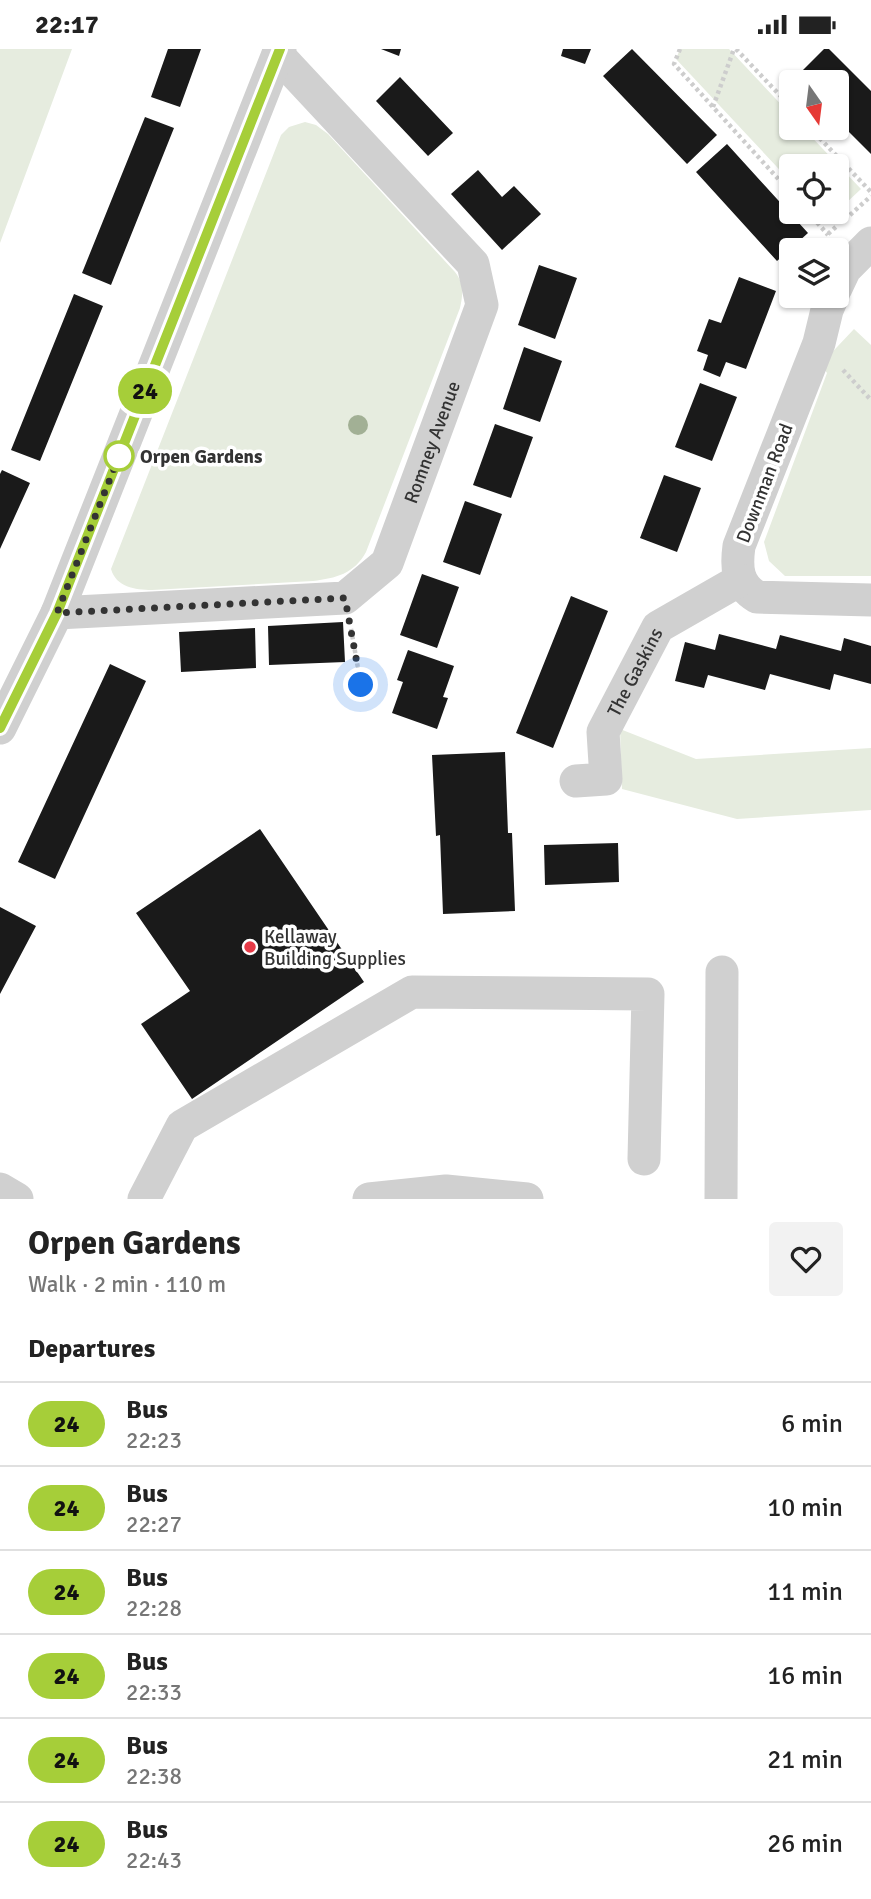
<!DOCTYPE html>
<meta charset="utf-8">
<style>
body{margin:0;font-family:Signika,sans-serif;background:#f2f2f2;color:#222;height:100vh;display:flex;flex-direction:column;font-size:26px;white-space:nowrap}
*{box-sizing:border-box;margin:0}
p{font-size:23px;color:#767676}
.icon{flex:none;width:38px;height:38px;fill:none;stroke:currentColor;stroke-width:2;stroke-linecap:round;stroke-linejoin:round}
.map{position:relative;height:1150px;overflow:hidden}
.details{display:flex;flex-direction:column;background:#fff;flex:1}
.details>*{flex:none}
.badge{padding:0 14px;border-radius:23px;font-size:24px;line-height:46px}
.needle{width:46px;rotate:166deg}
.buttons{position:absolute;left:779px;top:21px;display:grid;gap:14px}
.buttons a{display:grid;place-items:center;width:70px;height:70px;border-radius:7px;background:#fff;box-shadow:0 2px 5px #0004;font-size:35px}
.you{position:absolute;width:35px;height:35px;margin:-18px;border:5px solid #fff;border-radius:50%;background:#1a73e8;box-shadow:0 0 0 10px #1a73e833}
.map>.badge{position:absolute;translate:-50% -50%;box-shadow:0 0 0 4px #fff}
h2{padding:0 28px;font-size:26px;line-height:63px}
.round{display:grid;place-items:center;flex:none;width:74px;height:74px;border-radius:7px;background:#f2f2f2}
.summary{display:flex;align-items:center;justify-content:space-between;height:119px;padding:0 28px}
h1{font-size:33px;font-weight:800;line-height:52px}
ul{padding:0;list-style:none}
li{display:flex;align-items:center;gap:21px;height:84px;padding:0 28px;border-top:2px solid #e0e0e0}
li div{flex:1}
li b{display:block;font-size:26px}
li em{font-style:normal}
li .badge{min-width:77px;font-weight:700;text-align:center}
.status{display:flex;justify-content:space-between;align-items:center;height:49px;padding:0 35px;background:#fff;direction:ltr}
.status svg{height:19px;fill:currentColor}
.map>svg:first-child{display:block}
</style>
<div class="status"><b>22:17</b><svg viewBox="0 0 49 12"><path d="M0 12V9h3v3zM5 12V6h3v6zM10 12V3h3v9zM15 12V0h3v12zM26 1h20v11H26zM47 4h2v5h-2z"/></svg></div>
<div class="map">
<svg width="871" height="1150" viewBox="0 0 871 1150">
<rect width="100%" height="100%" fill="#fff"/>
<path fill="#e6ecdf" d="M0 0H72L0 194Z
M680 0H729L791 66V79H803L861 140 827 172 819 163H836V117H791V133L676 10Z
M305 73 316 76 328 85 455 223C464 234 463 246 460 259L366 503C354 525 336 529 313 532L152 541C135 541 116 538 111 520L281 86 289 78Z
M854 280 871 296V527H785L769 512 764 493 827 324 821 315Z
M620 680 696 710 871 699V761L737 770 622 740Z"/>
<path fill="#1a1a1a" d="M168 0H201L180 58 151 48Z
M381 0H401L399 7Z
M563 0H591L585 15 561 7Z
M632 0 717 86 687 115 603 27Z
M824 0H829L871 42V105L836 70V33H800L795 29Z
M400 28 453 84 428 107 376 52Z
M145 68 174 79 111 236 82 224Z
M727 95 808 184 777 212 696 123Z
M478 121 502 148 514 137 541 165 502 201 451 145Z
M539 216 577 229 555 290 518 276Z
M739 228 776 242 746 320 726 313 720 328 703 321 708 306 697 302 709 270 721 274Z
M74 245 103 257 40 412 11 401Z
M524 298 562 312 540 373 503 360Z
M700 334 737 348 712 412 675 398Z
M495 375 533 388 511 449 473 436Z
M2 421 30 434 0 500V425Z
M664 426 701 439 677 503 640 489Z
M465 452 502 465 480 526 443 513Z
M422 525 459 538 437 599 400 586Z
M571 547 608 562 553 699 516 684Z
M343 573 345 613 269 616 268 577Z
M255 579 256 619 181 623 179 583Z
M719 585 776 600 780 586 841 602 844 589 871 597V635L834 625 830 641 770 625 765 641 708 626 704 639 675 632 685 593 715 601Z
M408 601 454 617 443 648 448 649 437 680 392 664 403 633 397 631Z
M110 615 146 632 55 830 18 813Z
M505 703 508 784H512L515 862 443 865 440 786 436 787 432 706Z
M260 780 364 933 192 1050 141 975 190 942 136 864Z
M618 794 619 833 545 836 544 796Z
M0 858 36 877 0 945Z"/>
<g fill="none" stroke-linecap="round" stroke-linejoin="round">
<path stroke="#cdcdcd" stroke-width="4.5" stroke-dasharray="3.5 3.5" stroke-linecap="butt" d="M680 0 674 15 791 144
M736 0 791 58
M713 58 734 0
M810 79 871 143
M808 163 828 186
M850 166 871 147
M828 185 838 176
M843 321 871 351
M351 580 361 636"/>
<g stroke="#d0d0d0" stroke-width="33">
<path d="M836 239 845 220 871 194"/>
<path d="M833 247 827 261 819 294 739 497C736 519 737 536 757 548L871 551"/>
<path id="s1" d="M57 564 345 549 387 514 482 256 473 215 278 6"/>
<path d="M0 679 57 564 280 0"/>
<path id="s2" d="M576 732 606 730 603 683 658 578 740 531"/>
<path d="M0 1140 17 1150"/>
<path d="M144 1150 182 1077 412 943 648 945 644 1110"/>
<path d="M369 1150 446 1142 527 1150"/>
<path d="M721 1150 722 923"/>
</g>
</g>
<circle fill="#a2b095" cx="358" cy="376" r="10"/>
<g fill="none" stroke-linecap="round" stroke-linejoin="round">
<defs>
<path id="line" d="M0 679 57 564 280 0"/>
</defs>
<use href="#line" stroke="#fff" stroke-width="16"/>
<use href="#line" stroke="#a6ce39" stroke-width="10"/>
<path stroke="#333" stroke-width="7" stroke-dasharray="0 12.6" d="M119 407 121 402 57 564 345 549 361 636"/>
</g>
<circle fill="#fff" stroke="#a6ce39" stroke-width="3.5" cx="119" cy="407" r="14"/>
<circle fill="#e63946" stroke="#fff" stroke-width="2.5" cx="250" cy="898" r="7"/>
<g text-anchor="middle" stroke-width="7" stroke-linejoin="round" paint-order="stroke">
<g font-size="19" fill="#333" stroke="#fff">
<text dy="7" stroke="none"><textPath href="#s1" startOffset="472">Romney Avenue</textPath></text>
<text transform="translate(764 434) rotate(-69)" y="7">Downman Road</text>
<text dy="7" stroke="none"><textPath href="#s2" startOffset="145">The Gaskins</textPath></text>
</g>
<g font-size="19" font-weight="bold" fill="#333" stroke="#fff" text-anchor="start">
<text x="140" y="414">Orpen Gardens</text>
</g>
<g font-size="19" fill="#333" stroke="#fff" text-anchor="start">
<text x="264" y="894">Kellaway<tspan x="264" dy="22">Building Supplies</tspan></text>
</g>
</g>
</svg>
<div class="buttons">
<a><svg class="needle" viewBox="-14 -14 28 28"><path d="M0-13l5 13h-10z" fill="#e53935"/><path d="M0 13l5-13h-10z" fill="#767676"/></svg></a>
<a><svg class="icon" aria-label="locate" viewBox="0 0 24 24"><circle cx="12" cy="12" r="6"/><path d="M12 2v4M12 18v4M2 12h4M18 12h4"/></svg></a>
<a><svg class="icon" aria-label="layers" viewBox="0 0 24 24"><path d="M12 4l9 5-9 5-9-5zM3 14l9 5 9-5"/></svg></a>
</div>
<div class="you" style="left:361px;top:636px"></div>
<b class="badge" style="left:145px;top:342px;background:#a6ce39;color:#111">24</b>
</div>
<section class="details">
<div class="summary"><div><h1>Orpen Gardens</h1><p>Walk · 2 min · 110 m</p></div><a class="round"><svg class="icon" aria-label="heart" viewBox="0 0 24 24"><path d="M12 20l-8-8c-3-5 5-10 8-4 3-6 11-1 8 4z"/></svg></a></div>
<h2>Departures</h2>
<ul>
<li><span class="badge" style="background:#a6ce39;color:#111">24</span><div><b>Bus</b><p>22:23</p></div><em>6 min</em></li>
<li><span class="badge" style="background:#a6ce39;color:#111">24</span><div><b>Bus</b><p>22:27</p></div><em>10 min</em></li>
<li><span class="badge" style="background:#a6ce39;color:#111">24</span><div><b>Bus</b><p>22:28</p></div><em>11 min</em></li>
<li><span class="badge" style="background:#a6ce39;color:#111">24</span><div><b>Bus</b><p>22:33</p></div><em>16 min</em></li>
<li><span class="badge" style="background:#a6ce39;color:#111">24</span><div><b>Bus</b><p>22:38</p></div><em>21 min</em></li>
<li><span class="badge" style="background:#a6ce39;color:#111">24</span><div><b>Bus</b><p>22:43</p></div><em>26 min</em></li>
</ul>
</section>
